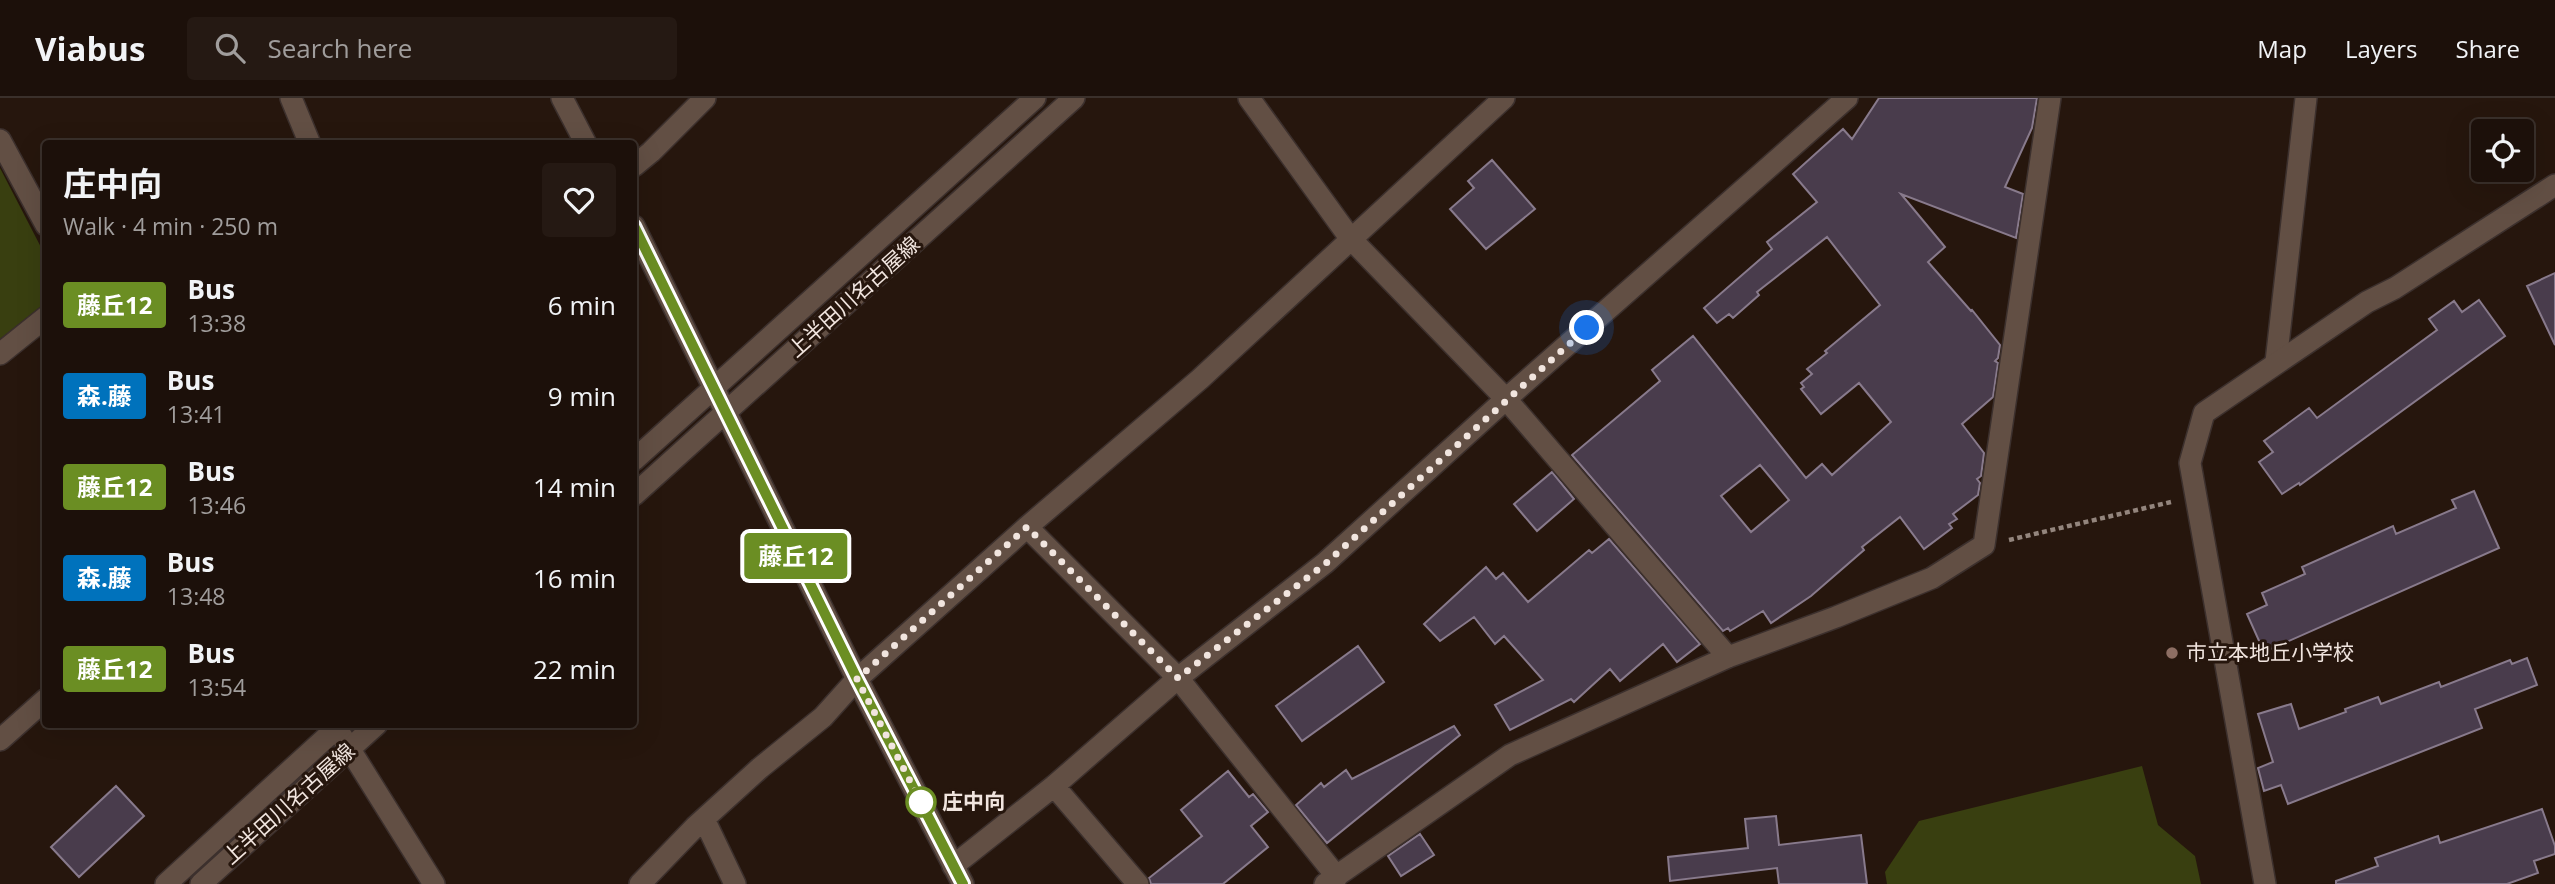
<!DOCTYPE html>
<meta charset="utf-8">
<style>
body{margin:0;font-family:"Open Sans","Noto Sans JP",sans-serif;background:#251913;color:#f1f3f6;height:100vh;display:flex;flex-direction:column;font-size:26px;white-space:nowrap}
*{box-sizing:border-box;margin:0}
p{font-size:23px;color:#a09d9c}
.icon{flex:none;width:38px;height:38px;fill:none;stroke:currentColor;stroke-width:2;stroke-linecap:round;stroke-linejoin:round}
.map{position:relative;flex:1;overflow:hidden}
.details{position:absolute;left:42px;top:42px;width:595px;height:588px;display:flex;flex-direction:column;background:#1c100a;border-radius:7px;box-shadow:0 7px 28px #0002,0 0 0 2px #3a302b}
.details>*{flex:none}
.badge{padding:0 14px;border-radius:5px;font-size:24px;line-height:46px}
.controls{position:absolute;left:2471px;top:21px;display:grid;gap:14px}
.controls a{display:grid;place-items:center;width:63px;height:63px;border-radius:7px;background:#1c100a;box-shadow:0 7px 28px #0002,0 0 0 2px #3a302b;font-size:35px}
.you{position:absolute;width:35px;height:35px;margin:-18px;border:5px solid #fff;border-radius:50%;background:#1a73e8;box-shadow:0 0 0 10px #1a73e833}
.map>.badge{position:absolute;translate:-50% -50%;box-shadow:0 0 0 4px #fff}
.round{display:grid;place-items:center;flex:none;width:74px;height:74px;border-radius:7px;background:#251913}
.head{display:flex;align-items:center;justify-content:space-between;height:119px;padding:0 21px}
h1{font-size:33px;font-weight:700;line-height:52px}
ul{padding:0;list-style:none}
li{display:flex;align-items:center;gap:21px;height:91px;padding:0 21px}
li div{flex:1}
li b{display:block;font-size:26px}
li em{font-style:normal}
li .badge{min-width:77px;font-weight:700;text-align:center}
header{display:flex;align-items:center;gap:42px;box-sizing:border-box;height:98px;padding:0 35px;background:#1c100a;border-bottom:2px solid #3a302b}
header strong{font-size:33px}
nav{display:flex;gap:38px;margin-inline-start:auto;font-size:24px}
.search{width:490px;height:63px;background:#251913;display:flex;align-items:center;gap:18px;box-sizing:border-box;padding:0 24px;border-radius:7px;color:#a09d9c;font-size:26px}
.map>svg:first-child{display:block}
</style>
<header>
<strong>Viabus</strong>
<div class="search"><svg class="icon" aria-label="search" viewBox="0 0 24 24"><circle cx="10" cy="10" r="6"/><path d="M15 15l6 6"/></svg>Search here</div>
<nav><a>Map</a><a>Layers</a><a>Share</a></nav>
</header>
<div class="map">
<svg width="2555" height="786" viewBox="0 0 2555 786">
<rect width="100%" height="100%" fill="#26160d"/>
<path fill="#393f10" d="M0 70 45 157V205L0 241Z
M2142 668 2158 727 2195 758 2201 786H1887L1885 774 1919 723Z"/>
<path fill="#493c4c" stroke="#887a8c" stroke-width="2" fill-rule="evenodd" d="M1879 0H2037L2032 30 2005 89 2023 96 2016 140 1901 96 1945 149 1928 164 1971 213 1972 212 2000 247 1998 260 1995 263 1998 265 1993 299 1962 326 1984 355 1981 378 1977 381 1980 385 1978 397 1953 416 1957 421 1949 426 1952 430 1924 451 1900 419 1862 449 1864 452 1811 498 1771 525 1763 513 1730 533 1728 530 1723 533 1572 357 1660 283 1652 272 1693 238 1806 380 1822 366 1832 377 1891 324 1859 285 1821 316 1801 291 1804 289 1801 285 1812 276 1807 271 1827 255 1825 253 1880 207 1827 139 1757 194 1759 197 1733 220 1729 216 1717 225 1704 210 1772 151 1767 144 1817 104 1793 76 1843 31 1852 41ZM1760 367 1789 402 1751 434 1721 398Z
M1492 62 1535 111 1486 151 1450 111 1474 90 1468 83Z
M2555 175V247L2527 188Z
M2479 202 2505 238 2300 387 2299 385 2282 396 2259 364 2273 354 2264 343 2309 310 2317 320 2437 232 2429 221 2454 203 2462 214Z
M1552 374 1574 401 1537 433 1514 406Z
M2474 393 2499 450 2264 554 2247 516 2267 507 2262 495 2305 476 2302 469 2393 428 2396 436 2456 410 2452 402Z
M1609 441 1700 546 1677 564 1663 546 1620 583 1610 571 1574 604 1571 601 1510 632 1495 607 1543 582 1504 538 1495 546 1474 519 1440 543 1424 526 1486 469 1496 481 1503 475 1528 504 1589 452 1592 455Z
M1358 548 1384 584 1302 643 1276 608Z
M2527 560 2537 587 2475 611 2482 630 2288 706 2281 687 2264 693 2258 670 2273 664 2258 616 2291 606 2299 631 2346 614 2345 611 2378 599 2381 606 2439 584 2441 589 2510 562 2512 566Z
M1454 628 1460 637 1327 745 1296 707 1321 685 1324 689 1346 672 1352 681Z
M1228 673 1249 699 1253 696 1268 714 1251 728 1268 749 1223 786H1151L1149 780 1202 738 1181 712Z
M116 688 144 718 79 779 51 749Z
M2542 711 2555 748V756L2534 763 2538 775 2507 786H2336V783L2378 768 2375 760 2438 738 2440 745Z
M1776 718 1779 747 1861 737 1867 786H1779L1777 770 1670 783 1668 759 1748 750 1745 721Z
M1420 736 1434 757 1401 778 1388 758Z"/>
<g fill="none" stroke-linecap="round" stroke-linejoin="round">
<defs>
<path id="street" d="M291 0 310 46
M1249 0 1350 140 1506 301 1728 559
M0 42 46 127
M634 68 651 54 705 0
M0 256 46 219
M2276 264 2306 0
M1027 429 1178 580 1337 779
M334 626 434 786
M0 642 46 601
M1054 688 1138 786
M704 721 735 786
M953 768 1054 688 1178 580 1325 465 1506 301 1847 0
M640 786 695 729 760 670 823 619 857 581 1027 429 1200 281 1504 0
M1325 786 1510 657 1728 559 1836 519 1932 480 1984 447 2050 0"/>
<path id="secondary" d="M562 0 586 46
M634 128 857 581 963 786
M634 362 1035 0
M634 397 1074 0
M166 786 341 626
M201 786 377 626
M2265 786 2190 365 2204 315 2367 204 2395 190 2555 87"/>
</defs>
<use href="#street" stroke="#3c302d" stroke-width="24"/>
<use href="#secondary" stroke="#3c302d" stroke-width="24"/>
<path stroke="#93857d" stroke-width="4.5" stroke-dasharray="5 3.5" stroke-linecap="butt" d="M2009 442 2171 404"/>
<use href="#street" stroke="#624f44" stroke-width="21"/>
<use href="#secondary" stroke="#624f44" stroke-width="21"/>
</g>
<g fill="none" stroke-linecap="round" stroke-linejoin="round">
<defs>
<path id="line" d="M634 128 857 581 963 786"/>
</defs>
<use href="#line" stroke="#fff" stroke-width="16"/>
<use href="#line" stroke="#6b8e23" stroke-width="10"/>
<path stroke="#f1e5df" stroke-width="7" stroke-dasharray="0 12.6" d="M921 704 857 581 1027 429 1178 580 1325 466 1587 230"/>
</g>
<circle fill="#8d6e63" stroke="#26160d" stroke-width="2.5" cx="2172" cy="555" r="7"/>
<circle fill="#fff" stroke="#6b8e23" stroke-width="3.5" cx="921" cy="704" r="14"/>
<g text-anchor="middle" stroke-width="6" stroke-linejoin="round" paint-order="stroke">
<g font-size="21" fill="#f1e5df" stroke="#26160d">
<text transform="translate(854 199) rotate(-42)" y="7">上半田川名古屋線</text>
<text transform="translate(289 706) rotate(-42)" y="7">上半田川名古屋線</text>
</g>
<g font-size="21" fill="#f1e5df" stroke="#26160d" text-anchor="start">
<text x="2186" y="562">市立本地丘小学校</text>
</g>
<g font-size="21" font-weight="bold" fill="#f1e5df" stroke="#26160d" text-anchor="start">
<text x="942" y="711">庄中向</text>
</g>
</g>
</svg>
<div class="controls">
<a><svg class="icon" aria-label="locate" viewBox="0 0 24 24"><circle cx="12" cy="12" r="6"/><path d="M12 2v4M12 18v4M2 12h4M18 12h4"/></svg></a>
</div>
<div class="you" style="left:1587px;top:230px"></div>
<b class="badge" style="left:796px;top:458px;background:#6b8e23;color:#fff">藤丘12</b>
<section class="details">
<div class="head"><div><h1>庄中向</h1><p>Walk · 4 min · 250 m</p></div><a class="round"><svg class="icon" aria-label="heart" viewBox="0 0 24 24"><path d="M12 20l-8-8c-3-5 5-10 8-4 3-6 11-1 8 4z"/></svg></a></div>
<ul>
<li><span class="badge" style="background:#6b8e23;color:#fff">藤丘12</span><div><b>Bus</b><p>13:38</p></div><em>6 min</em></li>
<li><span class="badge" style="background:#0072bc;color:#fff">森.藤</span><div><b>Bus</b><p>13:41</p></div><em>9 min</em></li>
<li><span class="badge" style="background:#6b8e23;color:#fff">藤丘12</span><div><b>Bus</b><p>13:46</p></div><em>14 min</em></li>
<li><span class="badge" style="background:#0072bc;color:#fff">森.藤</span><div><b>Bus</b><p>13:48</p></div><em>16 min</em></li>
<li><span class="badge" style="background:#6b8e23;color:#fff">藤丘12</span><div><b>Bus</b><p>13:54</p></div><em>22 min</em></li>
</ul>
</section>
</div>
